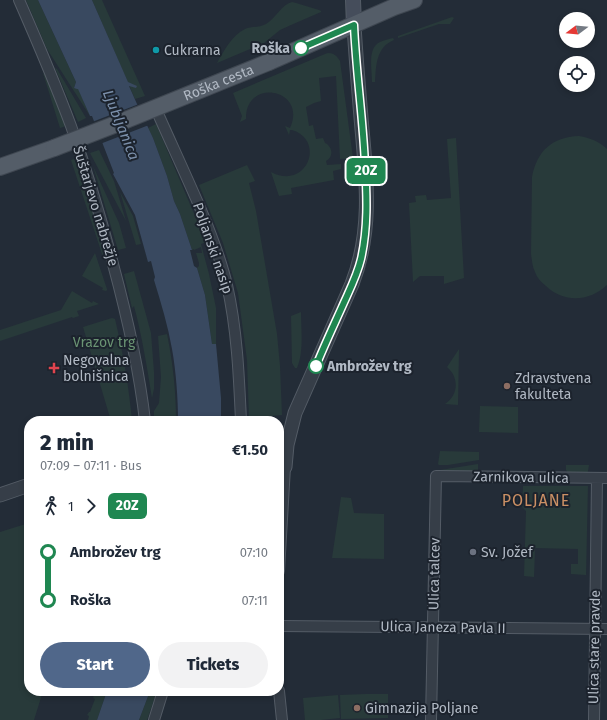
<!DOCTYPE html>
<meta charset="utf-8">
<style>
body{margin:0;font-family:"Fira Sans",sans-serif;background:#f2f2f3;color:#1f2937;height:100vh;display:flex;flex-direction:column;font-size:15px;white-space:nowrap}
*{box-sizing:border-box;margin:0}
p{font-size:13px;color:#747a83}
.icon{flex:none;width:22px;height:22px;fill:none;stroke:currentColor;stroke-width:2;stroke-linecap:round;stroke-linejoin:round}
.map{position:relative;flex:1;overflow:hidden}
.details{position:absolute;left:24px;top:416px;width:260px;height:280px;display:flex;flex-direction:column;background:#fff;border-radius:16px;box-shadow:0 2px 6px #0003}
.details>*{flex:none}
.badge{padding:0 8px;border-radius:6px;font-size:14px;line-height:26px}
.needle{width:26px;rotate:254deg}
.controls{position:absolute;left:559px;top:12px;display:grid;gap:8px}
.controls a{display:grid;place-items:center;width:36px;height:36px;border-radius:50%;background:#fff;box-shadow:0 2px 6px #0003;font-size:20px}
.map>.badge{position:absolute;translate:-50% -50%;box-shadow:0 0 0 2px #fff}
.legs{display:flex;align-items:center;gap:6px;height:44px;padding:0 16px;font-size:13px}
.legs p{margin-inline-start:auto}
.overview{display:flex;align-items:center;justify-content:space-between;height:68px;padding:0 16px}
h1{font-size:22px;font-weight:800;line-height:30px}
.cta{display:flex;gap:8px;margin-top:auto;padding:8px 16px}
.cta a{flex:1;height:46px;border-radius:24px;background:#50678a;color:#fff;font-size:16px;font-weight:800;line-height:46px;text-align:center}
.cta a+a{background:#f2f2f3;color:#1f2937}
ul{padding:0 16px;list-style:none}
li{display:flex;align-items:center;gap:14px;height:48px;font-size:15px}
li i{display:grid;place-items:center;width:6px;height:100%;margin:0 5px;background:currentColor}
li i::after{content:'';width:10px;height:10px;margin:-5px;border:3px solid;border-radius:50%;background:#fff}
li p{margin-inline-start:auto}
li:first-child i{background:linear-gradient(#0000 50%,currentColor 0)}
li:last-child i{background:linear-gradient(currentColor 50%,#0000 0)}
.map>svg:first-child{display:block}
</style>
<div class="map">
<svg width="607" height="720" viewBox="0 0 607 720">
<rect width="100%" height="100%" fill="#232c37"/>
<path fill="#283a3a" d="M26 0H38L76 82 74 88H78L90 116 47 49Z
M92 0H102L145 96 135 99Z
M292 2 296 3 319 10 321 11V12L291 25 280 30 264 43 217 63C224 51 232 35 245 29 251 26 259 28 266 24 276 18 281 5 292 2Z
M452 17 454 18 450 24H439L398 38V36Z
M393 38 394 40C376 47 376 66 375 82H372C372 69 367 48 380 42 384 40 389 39 393 38Z
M328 53C334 53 337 56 340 61L353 158 340 159 336 76 319 78 321 101 314 103 306 107 309 126 313 125 316 139 323 138 325 143 327 144C333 149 333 157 326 161L327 165 341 164V169L333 171 334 180 291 188 292 194 279 196 271 172C307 191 326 140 292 130H290L289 135 285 126 290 128C308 89 245 77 246 119L240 122 242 116 233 93 325 54Z
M55 68 57 69 86 118 78 122Z
M43 73 47 77 66 126 60 128Z
M156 124 206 242 201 244 209 274 216 308V344H212L205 295 197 268 199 266V263L196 253H202L201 247 194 250V249L192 250 180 214 174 201 167 176 153 138 148 128Z
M579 136C590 138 599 141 607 149V285C589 302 564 303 546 286 541 282 537 278 535 272 532 266 532 260 531 254L532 177C537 151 552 137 579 136Z
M456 138 464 278 444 284V276H420L413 282 409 203 416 202 415 196 426 195 427 200 451 198 447 139Z
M99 150 114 181 126 221 90 153Z
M77 158 88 191 106 254 103 255 102 254 71 160Z
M247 165 255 181 249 183 256 211 277 334 280 366 282 415 249 418 247 360 238 293 223 243 199 185Z
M93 166 119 223 126 248 118 250Z
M120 192 133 216 141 244 136 245Z
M95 253 107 289V290L106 291 102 290 103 288 82 276Z
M134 271 151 333 154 372V389L152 398C147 367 142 336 134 306L132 308 124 274Z
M72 291 92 303 93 301 99 304 77 311 79 316 73 318 72 317 0 341V330L61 310Z
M301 312C301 329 304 352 297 368H295L292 363 291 316Z
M112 318 115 319C123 353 129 387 132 421H111L83 327Z
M167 334C173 363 176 392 176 421H154V411L159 403 161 377 158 336Z
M459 349 458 405 445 404C459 395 459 377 447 367Z
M480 406 518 407V433L479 432Z
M440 451 479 452V460L448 465H439L438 464Z
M478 464V472H441L440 470Z
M566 465H589L588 471 587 474H569L566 470Z
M523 486H588L586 575 571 574V564H578V549L535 548 534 577 524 576 526 511 522 507Z
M341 497 351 498 354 513 384 514V559L332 558Z
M29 523V691H43L34 720H0V532Z
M98 691H107L97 720H88L89 716 87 715 89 712H90L95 699 93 698 94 695 96 696Z
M150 691H157L147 720H139Z
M366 694H388V718L341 719 340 695Z
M338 695 340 718 321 720H305L303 698Z"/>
<path fill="#394960" d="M38 0H92L128 82 137 86 136 88 129 86 137 104 153 138 167 176 174 201 180 214 192 250H190L194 266 197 268 205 295 212 344H216L221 398V417L219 418V421H178C178 399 176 371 172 349 168 326 161 303 154 280L155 277 151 261 148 262 135 215 113 174 114 173 92 116H90L78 89H77L74 88 76 82Z
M107 691H150L139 720H97Z"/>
<path fill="#232c37" d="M139 104 149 125 100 144 92 122Z"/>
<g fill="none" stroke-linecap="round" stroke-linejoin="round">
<defs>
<path id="minor" d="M19 0C37 41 55 83 71 126 87 171 101 218 113 264 127 316 139 368 145 421
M155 107C170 141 186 175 201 210 211 234 221 259 227 285 237 329 239 376 241 421
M279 571 285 467
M279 626 607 629
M279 691 282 720
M154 720 163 691
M431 720 436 476 607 478
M594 720 597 478"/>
<path id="tertiary" d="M279 467H285L287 445 295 413 352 284C372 233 367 182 362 129 359 94 356 60 354 25
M0 495 29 485"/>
<path id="secondary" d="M353 0 354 25"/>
<path id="primary" d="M269 62 394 7 414 0
M0 167 54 148"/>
</defs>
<use href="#minor" stroke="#545c66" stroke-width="12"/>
<use href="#tertiary" stroke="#545c66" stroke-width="15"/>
<use href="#secondary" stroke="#545c66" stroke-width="16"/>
<use href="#primary" stroke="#3f4751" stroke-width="18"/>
<use href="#minor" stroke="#363e48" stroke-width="10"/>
<use href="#tertiary" stroke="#363e48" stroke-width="13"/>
<use href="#secondary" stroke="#454d5b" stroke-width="14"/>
<use href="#primary" stroke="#545d68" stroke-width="16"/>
<defs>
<g id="primary-bridge">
<path id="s1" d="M54 148 111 126 269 62"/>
</g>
</defs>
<use href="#primary-bridge" stroke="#3f4751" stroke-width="18" stroke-linecap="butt"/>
<use href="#primary-bridge" stroke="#545d68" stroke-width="16"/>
</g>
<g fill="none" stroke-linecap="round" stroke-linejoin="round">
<defs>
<path id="line-1" d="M301 48 354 25C356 72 363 118 365 165 367 197 368 228 361 259 357 276 349 291 342 307 333 327 324 346 316 366"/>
</defs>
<use href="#line-1" stroke="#fff" stroke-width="9"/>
<use href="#line-1" stroke="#1f8751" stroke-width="6"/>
</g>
<g fill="#fff" stroke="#1f8751" stroke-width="2">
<circle cx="301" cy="48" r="7"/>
<circle cx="316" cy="366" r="7"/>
</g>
<circle fill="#0f9aa8" stroke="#1c232d" stroke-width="1.5" cx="156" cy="50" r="4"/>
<path fill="#e0444e" stroke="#1c232d" stroke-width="1.5" d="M52 362h4v4h4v4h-4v4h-4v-4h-4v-4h4z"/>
<g fill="#8d6e63" stroke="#1c232d" stroke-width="1.5">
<circle cx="507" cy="386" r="4"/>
<circle cx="357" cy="708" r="4"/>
</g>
<circle fill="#6b7280" stroke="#1c232d" stroke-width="1.5" cx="473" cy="552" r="4"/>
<g text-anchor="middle" stroke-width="4" stroke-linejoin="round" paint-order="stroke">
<g font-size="14" font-weight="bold" fill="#b1b9c4" stroke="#1c232d" text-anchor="end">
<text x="290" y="53">Roška</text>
<text x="327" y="371" text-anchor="start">Ambrožev trg</text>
</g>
<g font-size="14" fill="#b1b9c4" stroke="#1c232d" text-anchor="start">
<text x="164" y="55">Cukrarna</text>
<text x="63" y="365">Negovalna<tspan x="63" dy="16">bolnišnica</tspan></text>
<text x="515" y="383">Zdravstvena<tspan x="515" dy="16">fakulteta</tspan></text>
<text x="481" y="557">Sv. Jožef</text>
<text x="365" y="713">Gimnazija Poljane</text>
</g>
<g font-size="14" fill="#b1b9c4" stroke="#1c232d">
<text dy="5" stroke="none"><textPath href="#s1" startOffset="177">Roška cesta</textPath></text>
<text transform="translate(96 206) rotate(73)" y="5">Šuštarjevo nabrežje</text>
<text transform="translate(213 248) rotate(71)" y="5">Poljanski nasip</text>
<text transform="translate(521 477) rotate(1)" y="5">Zarnikova ulica</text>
<text transform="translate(434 574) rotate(-89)" y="5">Ulica talcev</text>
<text transform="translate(443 627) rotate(1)" y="5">Ulica Janeza Pavla II</text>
<text transform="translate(594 647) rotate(-89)" y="5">Ulica stare pravde</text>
</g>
<g font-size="14" fill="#6a9373" stroke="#1c232d">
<text x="104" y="347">Vrazov trg</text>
</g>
<g font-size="15" font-style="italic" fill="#7b8faa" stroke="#1c232d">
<text transform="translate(121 125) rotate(68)" y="5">Ljubljanica</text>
</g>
<g font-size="16" letter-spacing="1" fill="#cb9065" stroke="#1c232d">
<text x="536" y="506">POLJANE</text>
</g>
</g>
</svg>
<div class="controls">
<a><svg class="needle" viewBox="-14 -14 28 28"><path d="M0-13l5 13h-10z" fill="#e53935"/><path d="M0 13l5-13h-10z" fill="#747a83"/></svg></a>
<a><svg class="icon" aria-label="locate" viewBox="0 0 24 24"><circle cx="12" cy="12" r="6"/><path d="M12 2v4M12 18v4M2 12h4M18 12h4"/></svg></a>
</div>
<b class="badge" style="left:366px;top:171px;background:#1f8751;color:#fff">20Z</b>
<section class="details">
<div class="overview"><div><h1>2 min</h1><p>07:09 – 07:11 · Bus</p></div><b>€1.50</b></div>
<div class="legs"><svg class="icon" aria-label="walk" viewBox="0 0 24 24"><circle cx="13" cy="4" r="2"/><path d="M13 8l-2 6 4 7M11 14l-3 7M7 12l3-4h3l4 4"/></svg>1<svg class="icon" aria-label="forward" viewBox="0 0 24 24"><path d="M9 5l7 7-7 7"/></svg><b class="badge" style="background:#1f8751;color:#fff">20Z</b></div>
<ul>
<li><i style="color:#1f8751"></i><b>Ambrožev trg</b><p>07:10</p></li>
<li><i style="color:#1f8751"></i><b>Roška</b><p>07:11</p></li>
</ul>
<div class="cta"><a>Start</a><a>Tickets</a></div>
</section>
</div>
